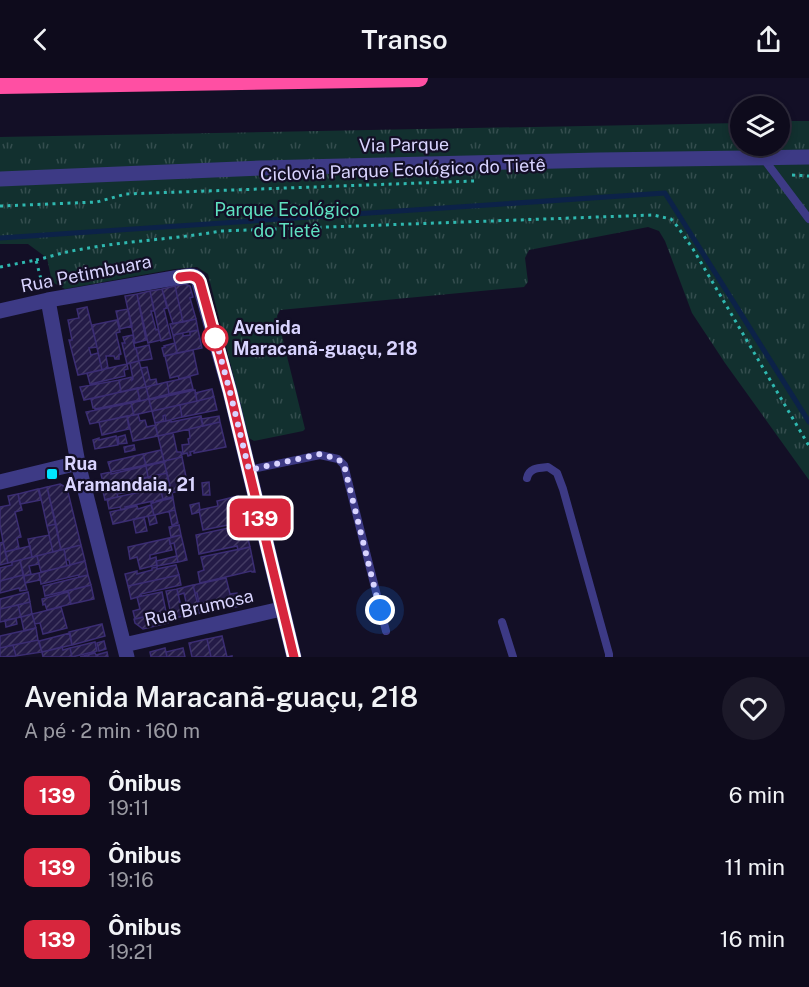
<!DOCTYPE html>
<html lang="pt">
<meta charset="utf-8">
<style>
body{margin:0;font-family:"Public Sans",sans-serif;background:#1c1929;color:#f1f3f6;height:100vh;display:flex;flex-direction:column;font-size:22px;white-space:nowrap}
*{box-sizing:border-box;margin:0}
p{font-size:20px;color:#9b9ba3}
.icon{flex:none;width:33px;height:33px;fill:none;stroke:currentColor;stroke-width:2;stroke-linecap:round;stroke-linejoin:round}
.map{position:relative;height:579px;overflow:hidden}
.panel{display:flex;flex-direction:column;background:#0e0b1c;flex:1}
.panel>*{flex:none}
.badge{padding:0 12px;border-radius:9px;font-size:21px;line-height:39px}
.fabs{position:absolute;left:730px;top:18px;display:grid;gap:12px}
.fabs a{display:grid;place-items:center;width:60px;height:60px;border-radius:50%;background:#0e0b1c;box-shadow:0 3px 9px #0003,0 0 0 2px #2e2b3b;font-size:30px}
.you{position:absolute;width:30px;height:30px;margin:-15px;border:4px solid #fff;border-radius:50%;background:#1a73e8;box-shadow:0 0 0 9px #1a73e833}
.map>.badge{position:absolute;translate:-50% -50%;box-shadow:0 0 0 3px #fff}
.round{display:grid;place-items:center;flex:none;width:63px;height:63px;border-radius:32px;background:#1c1929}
.overview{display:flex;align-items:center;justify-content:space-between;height:102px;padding:0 24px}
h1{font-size:28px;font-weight:600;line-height:45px}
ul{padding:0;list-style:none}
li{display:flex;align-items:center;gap:18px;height:72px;padding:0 24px}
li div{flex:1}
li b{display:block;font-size:22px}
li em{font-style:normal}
li .badge{min-width:66px;font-weight:700;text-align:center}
header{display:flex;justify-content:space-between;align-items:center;height:78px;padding:0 24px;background:#0e0b1c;font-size:27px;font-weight:600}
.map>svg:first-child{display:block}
</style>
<header><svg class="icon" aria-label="back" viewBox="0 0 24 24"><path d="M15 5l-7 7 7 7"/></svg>Transo<svg class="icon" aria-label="share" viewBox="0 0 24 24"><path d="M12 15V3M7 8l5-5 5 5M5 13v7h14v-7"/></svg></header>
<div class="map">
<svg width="809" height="579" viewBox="0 0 809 579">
<defs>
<pattern id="park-tufts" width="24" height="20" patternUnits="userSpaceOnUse" patternTransform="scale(1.5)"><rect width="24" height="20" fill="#12302f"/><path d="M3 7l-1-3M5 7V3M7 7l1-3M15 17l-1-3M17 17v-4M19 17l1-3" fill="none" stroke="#344d4e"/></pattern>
<pattern id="building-hatch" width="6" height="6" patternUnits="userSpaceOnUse" patternTransform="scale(1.5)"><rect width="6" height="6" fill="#241b47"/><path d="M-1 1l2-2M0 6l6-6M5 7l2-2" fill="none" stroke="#433b63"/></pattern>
</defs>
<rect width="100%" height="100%" fill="#130f26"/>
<path fill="url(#park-tufts)" d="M780 43H809V402L725 285 692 235 665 163 659 153 648 149 529 172 525 180 528 204 524 209 280 232 277 238 305 351 303 353 254 363 249 360 208 196 197 189 175 191 65 211 52 204 47 180 28 166H0V59L741 45V68H780Z"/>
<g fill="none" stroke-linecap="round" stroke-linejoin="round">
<path stroke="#0c2248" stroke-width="5" d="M0 160 665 115 809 344"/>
</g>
<path fill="url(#building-hatch)" stroke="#3b2d73" stroke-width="1.5" d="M185 206 190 208 193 219 190 220 196 241 183 244 175 208Z
M175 208 183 244 173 246 162 211Z
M162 211 167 230 164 231 171 260 161 263 150 213Z
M150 213 154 233H151L156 252 158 251 161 262 148 265 137 216Z
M137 216 146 262 135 265 125 218Z
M87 229 97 269 89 270 91 277 98 275 102 292 78 297 69 262H72L68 242 79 240 77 231Z
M128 231 132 248 120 251 116 233Z
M196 241 198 252 173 257 170 246Z
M117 242 120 254 116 255 121 276 119 277V281H115L114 278H106L108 290 102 292 92 247Z
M198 252 202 270 177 275 173 257 183 255V258L190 257V254Z
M133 257 134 262H133L135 271 136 270 139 283 127 286 122 265H125L123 259Z
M175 265 177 275 164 278 162 270 165 269 164 268Z
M149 267 152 281 139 283 136 270Z
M193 272 198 296 179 301 178 298 170 300 165 278Z
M139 283 146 309 121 314 119 302 132 299V302L133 301 130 285Z
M127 286 128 291 124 292 125 298 90 306 87 295Z
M147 289 150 302 156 301 157 306 146 309 141 290Z
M190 299 193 311 169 316 167 304Z
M119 302 121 314 84 322 80 309Z
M167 304 169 316 149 321 146 309Z
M146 309 149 321 140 323 137 310Z
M137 310 140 322 95 331V330H93L91 321Z
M212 311 214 319 197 323 195 315Z
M195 312 197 323 152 333 149 322Z
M214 319 217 332 182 339 180 327Z
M149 321 152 333 134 337 131 325Z
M131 325 134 337 90 346 86 334Z
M180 327 182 339 166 343 165 337 163 338 164 343 155 345 152 333Z
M138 336 140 343 145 342 147 349 155 347 158 358 133 363 127 338Z
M127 338 129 351 102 357 99 344Z
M201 338 203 348 158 358 155 345 171 342V344Z
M219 338 220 344 203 348 201 341Z
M220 344 226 369 194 375V373L190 374 191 377 188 378 187 375 183 376 182 367 189 366 188 361 190 360 189 351Z
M173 355 177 374H181L182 379 164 383 158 358Z
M125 357 127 365 119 366 118 359Z
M116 358 118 367 95 371 93 362 99 360V362Z
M134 367 135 372 125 374 124 369Z
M161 372 164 383 146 387 143 376Z
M143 376 146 387 111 394 108 384Z
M182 379 186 399 182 400 183 412 171 415 164 383Z
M164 384 167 395 148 399 146 388Z
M146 388 148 399 104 409 101 396 111 394V396Z
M167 395 170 408 164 409 163 404 139 409 137 402Z
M137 402 139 412 117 416 118 419 105 422 102 409Z
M209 404 210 417H203L202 405Z
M60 406 67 410 81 467 61 472 47 409Z
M170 408 173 419 163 421 160 410Z
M47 409 56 446 47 448 39 411Z
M160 410 163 421 156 423V424L153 425V423L125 429 126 431 121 432 120 429 109 431 107 421Z
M38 411 41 422 20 426 18 416Z
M18 416 22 432 15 434 21 459 17 460 19 470 5 474 0 447V429L10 427 8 418Z
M238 418 240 427 229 429 233 446 203 452 199 432 218 428 217 423Z
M173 420 175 432 154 437 151 425Z
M199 425 200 432 199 434 192 436 190 427Z
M151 427 154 437 113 446 110 434 137 428 138 431Z
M175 432 178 445 172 447 169 433Z
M154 437H155L157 445 150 447 148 438Z
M144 439 147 453 136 455 133 441Z
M244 444 250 469 238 472 237 468 199 476 196 457 233 449 232 446Z
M56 446 61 472 53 474 47 448Z
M179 447 181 457 171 459 169 449Z
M49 457 53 474 32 479 28 461Z
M181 457 187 482 178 484 174 465 170 466 169 460Z
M169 460 172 472 150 477V481L156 479 157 487 140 491 137 479 130 481 128 469Z
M3 464 8 485 0 487V465Z
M81 467 85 483 70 487 69 482H66L64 471Z
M30 468 32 479 8 485 5 474Z
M250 469 255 494H252L251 493 200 505 198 494 204 492 201 479Z
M64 471 67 488 41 494 37 478Z
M37 478 39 486 29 488 31 496 24 498 20 482Z
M177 478 178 484 157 488 156 483Z
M20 482 23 497 0 503V490L12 487V484Z
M85 483 88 497 79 499 78 497 41 506 39 495Z
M176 487 179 497 128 508 125 496 137 493V496L152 492V490L157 489V491Z
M39 495 40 502 25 505 24 498Z
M23 497 27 512 20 513 19 510 0 515V503Z
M88 497 91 507 45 518 43 508Z
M179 497 181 507 141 516V518L131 521 128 508Z
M226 500 230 516 237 515 240 528 231 530V528L201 534 197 515H195L193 507Z
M91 507 94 521 71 526 68 513Z
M193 507 200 535 189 537 184 515 178 517 177 511Z
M177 511 183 538 172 541 166 513Z
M28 514 30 524 0 531V521Z
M68 514 71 526 47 532 45 526 43 527 42 521Z
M162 514 166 534 135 541 133 533 140 531 137 519Z
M30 524 32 536 21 539 18 527Z
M18 527 21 539 0 544V531Z
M61 529 67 550 43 556 40 545 35 546 32 536Z
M166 534 168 545 143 551 135 545 134 541Z
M32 536 36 550 24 553 21 539Z
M16 540 17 546 6 549 5 542Z
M102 546 105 558 72 567 69 554Z
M36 550 38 562 0 570V558Z
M70 555 72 567 42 574 39 563Z
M222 558 227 579 232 578V579H211L207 561Z
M207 561 211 579H192L189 565Z
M38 562 42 574 16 578 13 567Z
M104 563 106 571 99 573 97 565Z
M95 564 97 573 72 579 70 570Z
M13 567 16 578 0 579V570Z
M62 569 63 572 70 570 72 579H43L42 574Z
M165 570 167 579H151L150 574Z
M183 570 185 579H167L166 574Z
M107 574 108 579H80L95 575 96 577Z"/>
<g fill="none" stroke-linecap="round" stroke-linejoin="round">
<path stroke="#2fb8b0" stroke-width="3" stroke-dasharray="3 4.5" stroke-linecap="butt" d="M792 97 809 98
M0 128 97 124 126 116 474 103
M36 182C46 180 57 176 67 174 118 163 170 162 221 153L653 137 671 141 677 148 693 171 809 368
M0 189 36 182 43 209"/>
<path stroke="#3d3a85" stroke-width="8" d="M763 80 809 141
M248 392 320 377 338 381 344 387 386 553
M527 400C529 390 538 390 548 389L557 395 563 411 609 576V579
M502 544 513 579"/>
<path stroke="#3d3a85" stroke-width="15" d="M0 101 260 90 598 82 809 79
M48 222 78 385 127 579
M0 233 48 222 180 199C187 198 193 196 198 201L230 314 294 579
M0 404 78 385
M124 567 281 531"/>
<path stroke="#ff4fa3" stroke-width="18" d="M0 7 419 0"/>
</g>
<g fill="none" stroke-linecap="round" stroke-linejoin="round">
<defs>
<path id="line" d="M180 199C188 198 196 196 200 204L230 314 294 579"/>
</defs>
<use href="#line" stroke="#fff" stroke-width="14"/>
<use href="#line" stroke="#d7263d" stroke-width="9"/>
<path stroke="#d9d4ff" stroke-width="6" stroke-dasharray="0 10.8" d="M215 260 213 251 230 314 249 392 320 376 338 381 344 387 380 532"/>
</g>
<circle fill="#fff" stroke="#d7263d" stroke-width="3" cx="215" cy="260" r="12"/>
<rect fill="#00e5ff" stroke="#130f26" stroke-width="2" x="46" y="390" width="12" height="12" rx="3"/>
<g text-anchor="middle" stroke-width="4.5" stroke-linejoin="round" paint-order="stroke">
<g font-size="18" fill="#d9d4ff" stroke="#130f26">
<text transform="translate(404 67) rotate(-1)" y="6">Via Parque</text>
<text transform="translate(403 92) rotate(-2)" y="6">Ciclovia Parque Ecológico do Tietê</text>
<text transform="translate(86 196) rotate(-11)" y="6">Rua Petimbuara</text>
<text transform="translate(199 530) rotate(-13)" y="6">Rua Brumosa</text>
</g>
<g font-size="18" fill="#5fe0c0" stroke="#130f26">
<text x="287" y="138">Parque Ecológico<tspan x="287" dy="21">do Tietê</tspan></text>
</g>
<g font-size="18" font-weight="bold" fill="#d9d4ff" stroke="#130f26" text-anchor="start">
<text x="233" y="256">Avenida<tspan x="233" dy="21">Maracanã-guaçu, 218</tspan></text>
</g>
<g font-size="18" font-weight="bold" fill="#d9d4ff" stroke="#130f26" text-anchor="start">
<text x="64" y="392">Rua<tspan x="64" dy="21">Aramandaia, 21</tspan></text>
</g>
</g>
</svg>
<div class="fabs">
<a><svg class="icon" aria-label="layers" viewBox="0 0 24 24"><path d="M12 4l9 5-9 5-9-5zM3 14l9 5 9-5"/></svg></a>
</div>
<div class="you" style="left:380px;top:532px"></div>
<b class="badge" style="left:260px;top:440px;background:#d7263d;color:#fff">139</b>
</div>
<section class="panel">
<div class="overview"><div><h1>Avenida Maracanã-guaçu, 218</h1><p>A pé · 2 min · 160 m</p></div><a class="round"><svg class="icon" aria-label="heart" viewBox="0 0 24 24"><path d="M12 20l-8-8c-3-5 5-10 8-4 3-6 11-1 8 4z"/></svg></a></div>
<ul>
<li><span class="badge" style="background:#d7263d;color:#fff">139</span><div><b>Ônibus</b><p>19:11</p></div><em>6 min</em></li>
<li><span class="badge" style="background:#d7263d;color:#fff">139</span><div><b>Ônibus</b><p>19:16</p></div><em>11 min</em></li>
<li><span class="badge" style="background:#d7263d;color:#fff">139</span><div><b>Ônibus</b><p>19:21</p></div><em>16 min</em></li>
</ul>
</section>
